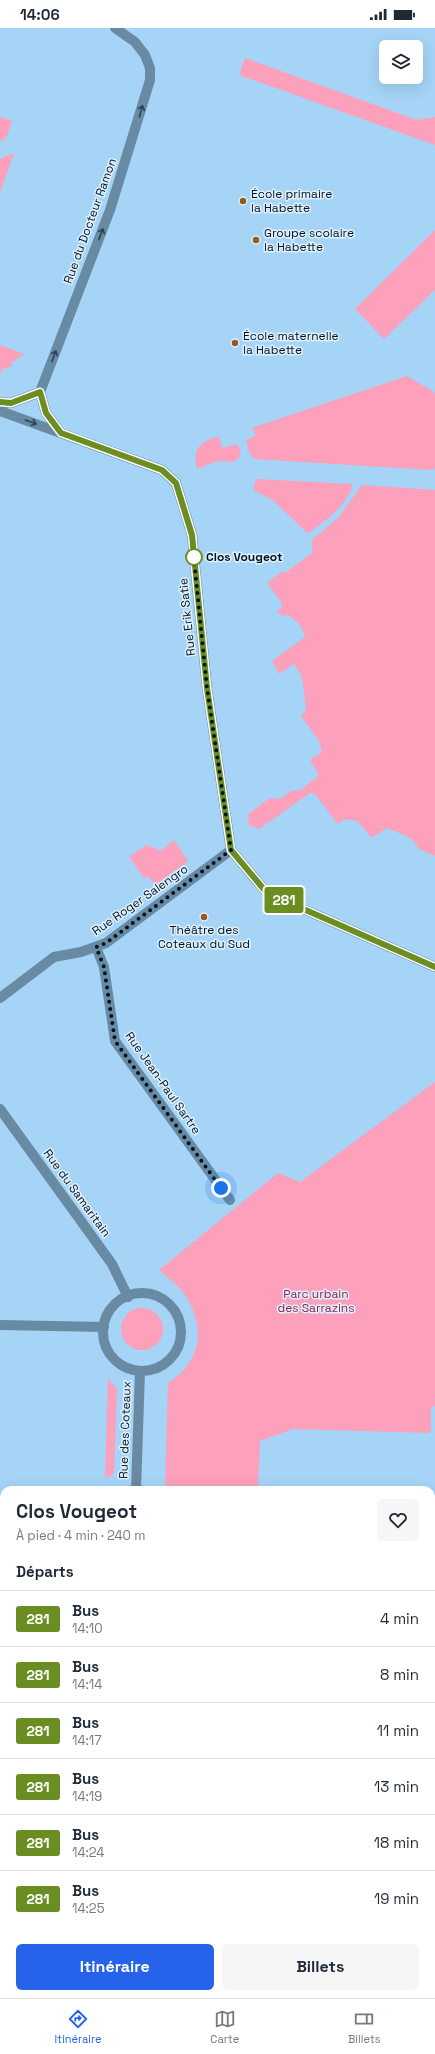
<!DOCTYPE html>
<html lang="fr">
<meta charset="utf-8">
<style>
body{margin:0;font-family:"Space Grotesk",sans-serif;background:#f6f6f7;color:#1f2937;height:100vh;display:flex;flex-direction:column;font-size:15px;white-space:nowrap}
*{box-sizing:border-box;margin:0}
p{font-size:13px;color:#747a83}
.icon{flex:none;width:22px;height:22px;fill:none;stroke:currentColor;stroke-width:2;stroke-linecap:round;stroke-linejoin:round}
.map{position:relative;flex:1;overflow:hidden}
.details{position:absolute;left:0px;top:1458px;width:435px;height:512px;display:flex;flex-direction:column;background:#fff;border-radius:12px 12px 0 0;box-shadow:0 4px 16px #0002}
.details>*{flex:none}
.badge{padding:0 8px;border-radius:3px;font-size:14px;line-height:26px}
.controls{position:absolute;left:379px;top:12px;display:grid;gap:8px}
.controls a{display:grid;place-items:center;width:44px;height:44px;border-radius:6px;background:#fff;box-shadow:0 4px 16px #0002;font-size:20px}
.you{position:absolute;width:20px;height:20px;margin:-10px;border:3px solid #fff;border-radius:50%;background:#1a73e8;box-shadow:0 0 0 6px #1a73e833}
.map>.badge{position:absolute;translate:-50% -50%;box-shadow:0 0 0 2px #fff}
h2{padding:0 16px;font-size:15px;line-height:36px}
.round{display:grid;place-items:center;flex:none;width:42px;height:42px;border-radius:6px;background:#f6f6f7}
.head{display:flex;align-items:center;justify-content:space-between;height:68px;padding:0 16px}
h1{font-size:19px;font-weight:700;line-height:30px}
.primary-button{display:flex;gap:8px;margin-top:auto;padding:8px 16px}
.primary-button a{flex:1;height:46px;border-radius:6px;background:#2563eb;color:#fff;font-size:16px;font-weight:700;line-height:46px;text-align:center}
.primary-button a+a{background:#f6f6f7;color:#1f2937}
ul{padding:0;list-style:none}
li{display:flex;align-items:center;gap:12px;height:56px;padding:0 16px;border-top:1px solid #e0e1e3}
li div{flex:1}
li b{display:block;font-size:15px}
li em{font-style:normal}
li .badge{min-width:44px;font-weight:700;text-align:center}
.status{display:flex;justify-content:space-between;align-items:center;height:28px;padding:0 20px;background:#fff;direction:ltr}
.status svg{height:11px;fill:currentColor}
.tabs{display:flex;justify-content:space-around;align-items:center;height:56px;border-top:1px solid #e0e1e3;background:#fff;font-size:11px;color:#747a83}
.tabs a{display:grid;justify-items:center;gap:2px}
.tabs .current{color:#2563eb}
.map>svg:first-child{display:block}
</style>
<div class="status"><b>14:06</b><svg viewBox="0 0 49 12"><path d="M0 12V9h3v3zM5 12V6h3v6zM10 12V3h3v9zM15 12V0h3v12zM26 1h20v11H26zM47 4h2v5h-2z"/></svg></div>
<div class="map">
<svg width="435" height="1970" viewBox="0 0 435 1970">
<rect width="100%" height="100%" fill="#a5d4f6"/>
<path fill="#fca0bc" d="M245 30 417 92 435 89V117L239 47Z
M0 89 12 93 6 110 0 113Z
M14 125 0 165V131Z
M435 202V262L384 311 355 281Z
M0 317 24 326 12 334V338L3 341 0 345Z
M407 348 434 364 435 367V440L432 442 254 431 249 424 246 412 256 408 252 400Z
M216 409H219L222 420 237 416 241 424 239 430 233 434 218 433 197 441C192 421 199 415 216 409Z
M256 451 353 456C348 477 326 492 310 504H306L274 473 253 462Z
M362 457 435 462V828L419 821 411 810 387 800 372 810 357 793 345 791 339 795 336 794 315 766 310 765 259 801 249 797 248 786 270 770 280 771 291 763 301 762 319 747 310 732 322 724 319 713 301 688 306 682 302 648 294 636 279 646 272 633 305 609C304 600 295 590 287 587L284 589 277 583 282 579 281 574 267 555 281 544 285 545 312 525V512L339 489Z
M174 812 188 833 155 857 149 849 144 850 129 829 146 817 161 823Z
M435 1054V1378L431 1379V1403L428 1405 293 1401 260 1413 258 1462H170L165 1456 168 1355C200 1335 206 1302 187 1270 181 1259 168 1250 159 1242L278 1145 300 1154Z
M121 1301a21 21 0 1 1 42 0a21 21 0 1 1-42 0Z
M108 1351 117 1361 114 1444 110 1449H105Z
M285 1966H384L386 1970H288Z"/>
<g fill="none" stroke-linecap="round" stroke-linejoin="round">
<path stroke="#8cb7d6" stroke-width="10" stroke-dasharray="10 5" stroke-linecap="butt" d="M0 1608 4 1611
M0 1677 4 1681"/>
<path stroke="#698aa3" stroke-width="10" d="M40 364 46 385 61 405
M0 374 11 375 40 364 110 182 150 52V40L145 27 135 14 115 0
M0 383 162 442 176 455 192 507 207 660 231 822 267 865 435 939
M96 919 104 939 115 1013 230 1172
M0 970 54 929 81 924 106 915 231 822
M0 1081 112 1236 128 1269
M103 1304a39 39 0 1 1 78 0a39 39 0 1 1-78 0Z
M0 1297 104 1299
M136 1462 140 1343
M0 1489H4
M431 1552 435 1553
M0 1957 4 1964"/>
<path stroke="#34698d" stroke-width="10" d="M263 1966 266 1970"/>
<path stroke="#195072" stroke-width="10" d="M431 1789 435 1790
M431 1811H435
M431 1831H435"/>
<defs>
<path id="rail" d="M0 1734 4 1738
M0 1781 4 1785
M0 1796 4 1800"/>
</defs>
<use href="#rail" stroke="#44637a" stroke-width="4.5"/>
<use href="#rail" stroke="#dff1fe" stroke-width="3" stroke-dasharray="9" stroke-linecap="butt"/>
</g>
<defs><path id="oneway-shaft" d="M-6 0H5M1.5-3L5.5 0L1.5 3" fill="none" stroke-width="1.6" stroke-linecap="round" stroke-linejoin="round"/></defs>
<g stroke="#2a4356">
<use href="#oneway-shaft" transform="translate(141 83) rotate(-74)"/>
<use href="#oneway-shaft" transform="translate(101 206) rotate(-69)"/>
<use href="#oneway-shaft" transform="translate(54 328) rotate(-69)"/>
<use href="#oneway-shaft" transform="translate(31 394) rotate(20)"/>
</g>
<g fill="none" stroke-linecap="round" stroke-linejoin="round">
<defs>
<path id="line" d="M0 374 11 375 40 364 46 385 61 405 162 442 176 455 192 507 207 660 231 822 267 865 435 939"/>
</defs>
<use href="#line" stroke="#fff" stroke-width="9"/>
<use href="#line" stroke="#6b8e23" stroke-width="6"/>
<path stroke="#001322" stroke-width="4" stroke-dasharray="0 7.2" d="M194 529 193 522 207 660 231 822 106 915 96 919 104 939 115 1013 221 1160"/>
</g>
<g fill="#985a1e" stroke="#dff1fe" stroke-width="1.5">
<circle cx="243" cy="173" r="4"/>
<circle cx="256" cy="212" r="4"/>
<circle cx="235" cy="315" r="4"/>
<circle cx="204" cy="889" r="4"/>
</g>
<circle fill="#fff" stroke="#6b8e23" stroke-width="2" cx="194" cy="529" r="8"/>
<g text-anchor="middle" stroke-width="3" stroke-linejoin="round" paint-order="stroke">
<g font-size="12" fill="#001322" stroke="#dff1fe" text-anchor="start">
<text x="251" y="170">École primaire<tspan x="251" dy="14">la Habette</tspan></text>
<text x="264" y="209">Groupe scolaire<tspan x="264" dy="14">la Habette</tspan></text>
<text x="243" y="312">École maternelle<tspan x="243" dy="14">la Habette</tspan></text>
<text x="204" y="906" text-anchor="middle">Théâtre des<tspan x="204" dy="14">Coteaux du Sud</tspan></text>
</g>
<g font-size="12" fill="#001322" stroke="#dff1fe">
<text transform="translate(90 193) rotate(-70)" y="4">Rue du Docteur Ramon</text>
<text transform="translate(187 589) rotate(-96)" y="4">Rue Erik Satie</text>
<text transform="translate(140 872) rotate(-35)" y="4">Rue Roger Salengro</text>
<text transform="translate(163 1055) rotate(55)" y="4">Rue Jean-Paul Sartre</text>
<text transform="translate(77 1165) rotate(54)" y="4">Rue du Samaritain</text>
<text transform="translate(125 1402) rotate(-88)" y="4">Rue des Coteaux</text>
</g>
<g font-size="12" font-weight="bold" fill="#001322" stroke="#dff1fe" text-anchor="start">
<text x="206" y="533">Clos Vougeot</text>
</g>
<g font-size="12" fill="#8d204d" stroke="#dff1fe">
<text x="316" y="1270">Parc urbain<tspan x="316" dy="14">des Sarrazins</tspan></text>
</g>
</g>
</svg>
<div class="controls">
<a><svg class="icon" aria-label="layers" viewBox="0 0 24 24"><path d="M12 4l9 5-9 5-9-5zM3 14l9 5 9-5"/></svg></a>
</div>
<div class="you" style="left:221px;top:1160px"></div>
<b class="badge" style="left:284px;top:872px;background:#6b8e23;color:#fff">281</b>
<section class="details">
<div class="head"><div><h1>Clos Vougeot</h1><p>À pied · 4 min · 240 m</p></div><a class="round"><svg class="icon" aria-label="heart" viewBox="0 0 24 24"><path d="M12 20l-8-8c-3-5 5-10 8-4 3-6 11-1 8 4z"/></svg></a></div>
<h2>Départs</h2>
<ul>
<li><span class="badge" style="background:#6b8e23;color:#fff">281</span><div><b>Bus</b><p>14:10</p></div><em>4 min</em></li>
<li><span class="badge" style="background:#6b8e23;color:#fff">281</span><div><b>Bus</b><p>14:14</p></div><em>8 min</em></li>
<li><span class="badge" style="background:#6b8e23;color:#fff">281</span><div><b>Bus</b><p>14:17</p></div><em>11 min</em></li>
<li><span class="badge" style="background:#6b8e23;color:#fff">281</span><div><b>Bus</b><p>14:19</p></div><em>13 min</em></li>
<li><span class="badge" style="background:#6b8e23;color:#fff">281</span><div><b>Bus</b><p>14:24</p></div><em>18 min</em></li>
<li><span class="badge" style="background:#6b8e23;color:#fff">281</span><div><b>Bus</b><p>14:25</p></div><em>19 min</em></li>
</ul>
<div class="primary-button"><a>Itinéraire</a><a>Billets</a></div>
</section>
</div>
<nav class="tabs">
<a class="current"><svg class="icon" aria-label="directions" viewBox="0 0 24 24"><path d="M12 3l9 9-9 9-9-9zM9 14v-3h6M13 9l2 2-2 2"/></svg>Itinéraire</a>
<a><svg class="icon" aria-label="map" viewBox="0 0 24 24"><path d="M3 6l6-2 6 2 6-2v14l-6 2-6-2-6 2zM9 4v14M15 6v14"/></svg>Carte</a>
<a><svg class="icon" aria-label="tickets" viewBox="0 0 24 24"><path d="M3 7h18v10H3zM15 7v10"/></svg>Billets</a>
</nav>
